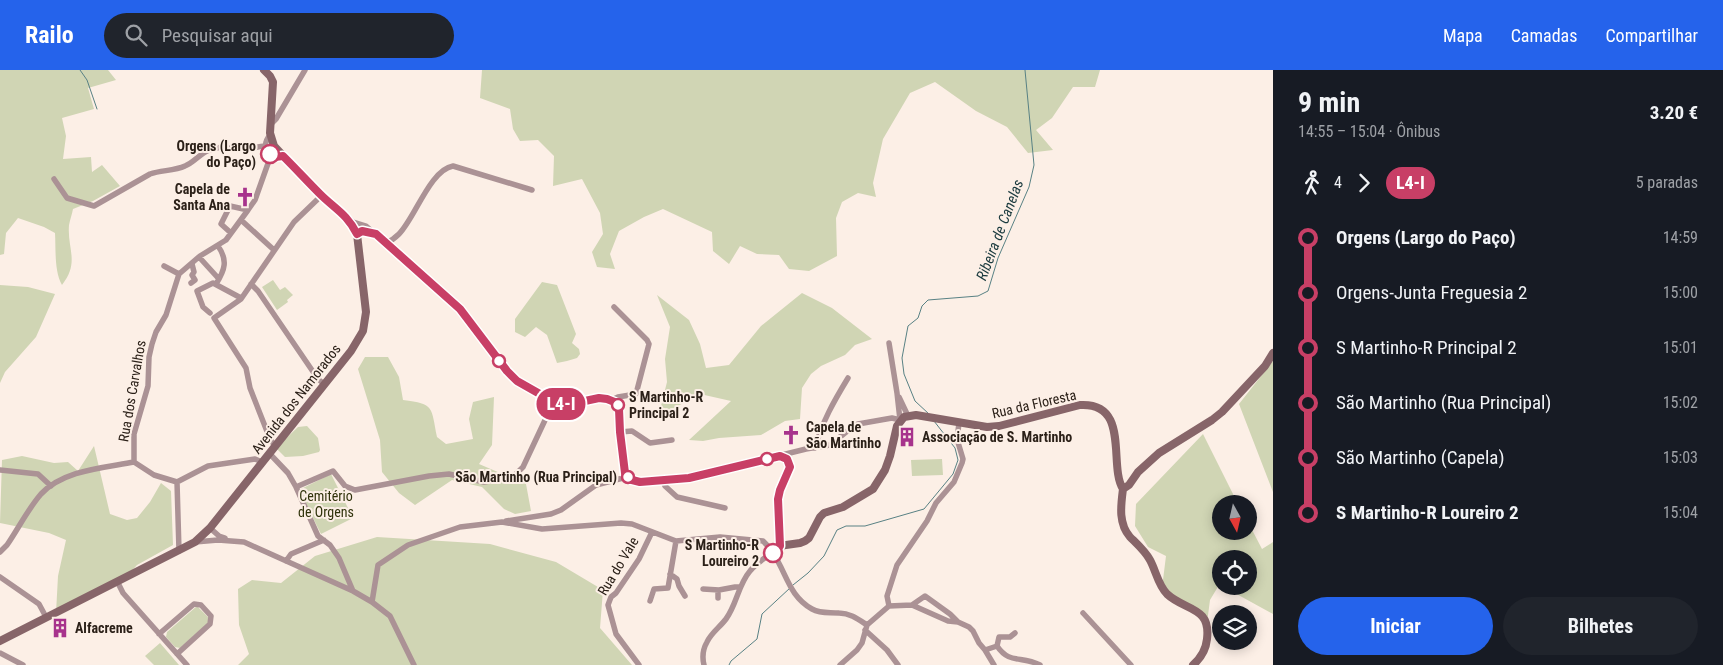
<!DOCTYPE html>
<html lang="pt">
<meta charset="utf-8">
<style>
body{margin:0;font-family:"Roboto Condensed",sans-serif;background:#20242c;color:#f1f3f6;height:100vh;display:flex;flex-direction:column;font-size:19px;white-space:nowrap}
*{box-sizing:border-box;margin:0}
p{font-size:16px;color:#9ea1a6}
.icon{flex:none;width:28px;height:28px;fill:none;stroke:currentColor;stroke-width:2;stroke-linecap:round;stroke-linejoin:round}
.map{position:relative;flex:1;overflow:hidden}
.side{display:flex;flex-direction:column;background:#171b24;width:450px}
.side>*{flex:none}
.badge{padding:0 10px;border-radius:16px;font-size:18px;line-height:32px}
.needle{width:32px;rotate:172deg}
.tools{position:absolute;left:1212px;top:425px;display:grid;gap:10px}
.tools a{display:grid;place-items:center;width:45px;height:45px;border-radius:50%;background:#171b24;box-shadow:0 2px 12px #0003;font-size:25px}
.map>.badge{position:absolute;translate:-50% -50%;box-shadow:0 0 0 2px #fff}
.legs{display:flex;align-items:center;gap:8px;height:55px;padding:0 25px;font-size:16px}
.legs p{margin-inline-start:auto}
.summary{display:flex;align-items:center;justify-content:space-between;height:85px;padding:0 25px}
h1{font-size:28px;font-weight:700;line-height:38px}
.primary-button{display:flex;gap:10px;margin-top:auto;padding:10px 25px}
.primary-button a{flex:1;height:58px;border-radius:30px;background:#2563eb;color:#fff;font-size:20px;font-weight:700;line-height:58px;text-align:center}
.primary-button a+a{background:#20242c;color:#f1f3f6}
ul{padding:0 25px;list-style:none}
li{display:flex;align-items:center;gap:18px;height:55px;font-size:19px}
li i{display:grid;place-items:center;width:8px;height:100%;margin:0 6px;background:currentColor}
li i::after{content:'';width:12px;height:12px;margin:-6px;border:4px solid;border-radius:50%;background:#171b24}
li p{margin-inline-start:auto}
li:first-child i{background:linear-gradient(#0000 50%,currentColor 0)}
li:last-child i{background:linear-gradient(currentColor 50%,#0000 0)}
header{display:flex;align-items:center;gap:30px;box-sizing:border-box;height:70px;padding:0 25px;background:#2563eb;color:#fff}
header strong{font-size:24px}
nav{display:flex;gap:28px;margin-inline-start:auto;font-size:18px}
.search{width:350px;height:45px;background:#20242c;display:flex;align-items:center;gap:12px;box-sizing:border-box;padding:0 18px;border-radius:28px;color:#9ea1a6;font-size:19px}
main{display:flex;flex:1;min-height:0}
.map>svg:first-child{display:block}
</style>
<header>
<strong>Railo</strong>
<div class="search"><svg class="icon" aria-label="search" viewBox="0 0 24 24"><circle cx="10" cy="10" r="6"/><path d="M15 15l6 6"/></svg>Pesquisar aqui</div>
<nav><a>Mapa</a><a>Camadas</a><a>Compartilhar</a></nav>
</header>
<main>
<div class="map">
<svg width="1273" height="595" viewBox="0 0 1273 595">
<rect width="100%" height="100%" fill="#fcefe6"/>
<path fill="#d0d5b4" d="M0 0H108L116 10 88 18 94 39 62 48 66 66 63 89 91 87 92 102 102 95 120 116 93 131 73 139C72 144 70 150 69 155 67 179 80 192 62 215 54 201 56 179 55 163L44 157 18 148 6 163 4 184 0 185Z
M482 0H1100L1095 17H1073L1052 48 1036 60 1053 80 1028 83 1007 57 976 41 935 12 910 23 883 69 873 113 876 127 858 123 842 132 836 148 837 186 809 201 789 199 779 185 757 184 740 176 729 194 713 181 712 162 663 139 644 147 619 161 610 184 615 199 597 197 592 182 603 164 600 143 582 109 553 116 554 86 538 70 520 71 513 59 510 39 480 28Z
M273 210 280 220 285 217 293 225 287 230 288 232 277 240 262 217Z
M542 212 557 215 576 264 572 273 579 279 580 284 577 288 567 291 557 293 547 265 536 257 525 267 515 262V249Z
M0 215 28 217 55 224 36 267 5 302 0 313Z
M802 223 832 238 872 269 855 275 845 285 821 296 811 304 802 318 800 349 785 351 761 365 719 368 703 371 689 370 731 331 700 324 663 344 661 336 667 312 665 289 670 257 657 225 689 250 700 274 706 298 729 295 761 256Z
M365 287H388L399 307 403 330C435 334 431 337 437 367L446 374 473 369 469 349 473 332 494 327 492 375 479 394 526 414 531 441 515 444 504 439 482 417 452 410 415 435 399 423 382 402 380 370 358 299Z
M1273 291V422L1239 334Z
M307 356 318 368 320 380 319 382 303 386 285 387 276 378 298 357Z
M1203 364 1238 434H1221V461H1249V454L1262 479 1273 472V544L1222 516H1249V489H1221V516L1219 515 1210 530 1207 553 1162 518 1166 486 1148 477 1135 456 1136 434Z
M94 376 110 444 127 450 137 448 150 432 161 413 171 421 173 475 137 495 126 507 56 543 58 506 66 470 49 463 0 453 2 390 22 386 54 393 68 392 78 401Z
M942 389 943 405 912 406 911 390Z
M331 404 353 448 321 464 299 420Z
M377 467 490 474 556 492 603 520 600 558 632 595H238L249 584 239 555 238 519 252 510 281 513 315 486Z
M197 536 208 547 209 552 180 578 175 577 166 567 167 562Z
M160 573 179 595H154L145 586Z"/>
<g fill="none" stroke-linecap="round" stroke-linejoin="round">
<path stroke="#588184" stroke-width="1" d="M80 0 87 10 97 39
M929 344 915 331 904 304 902 288 908 256 918 248 922 236 928 230 978 226 988 221 998 188 1029 117 1034 95 1025 0
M793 515 808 503 824 486 837 460 846 456H865L924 439 953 404 958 390 955 378 934 351
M729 595 731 591 757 569 762 544 790 518"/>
<path stroke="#ab9295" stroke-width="5.5" d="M270 55 276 49 305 0
M270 65C264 72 264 79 271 85L283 86
M54 109 67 128 94 136 150 104C161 100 174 101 185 96 193 93 199 85 207 81 221 74 232 80 246 79 253 79 258 76 265 76
M248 140 255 130 271 85
M241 150 274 180
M350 151 366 156 460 239 507 301 517 311 554 331 566 335 599 328 607 329 617 333 619 339 620 362 625 403 632 410 639 412 689 408 806 379 830 375 851 358 858 354 892 348 900 350 897 323 889 273
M386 173C391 171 395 168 399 164 415 148 430 100 453 96L532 120
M199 187 219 209
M164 196 179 204
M191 213 195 210 192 205 194 202 192 194
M216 214C225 200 228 190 218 176
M251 214 258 221 318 309 324 314
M210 243 203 237 197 221 213 213 241 228
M899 327 908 346
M612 330 618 327 636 324 649 274 647 270 614 237
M620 362 632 361 650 373 672 370
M275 376 270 369 250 318 246 298 214 248 241 229 294 152 321 126
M815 378C822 352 834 331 848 308
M269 383 288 403 296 417 318 466 330 475 339 488 353 521
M134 392V364L148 316 149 287 152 274 156 262 166 245 179 204 200 186 226 170 248 140 230 136 221 154 231 163
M134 392 154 405 177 412
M0 400 38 404 51 416
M663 411 665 416 677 427 725 438
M177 412 208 396 255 389 262 392
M177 412 179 481
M296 417 333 401 345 416 355 420 429 406 449 404 484 412 513 407 523 397 554 331
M506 451 551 444 561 440 596 415 627 407
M210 458 219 466 225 468
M195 472 218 470 244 472 353 521 372 532 390 546 414 595
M0 482 7 475C18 459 28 439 41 424 64 400 103 398 134 392
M286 491 291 484 324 470
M670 504 677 509 679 516 685 526
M0 507 39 534 46 547
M117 511 123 523 187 595
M703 519 719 520 735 517H739
M718 520V528
M650 531 654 519 668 518 676 471
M372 532 378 495 408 475 460 457 502 452 542 459 621 453 632 454 676 471 720 467 763 471C767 475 771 479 773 483 787 504 789 526 812 539 821 544 829 542 839 543 850 543 858 549 867 555
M912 535 925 526 950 544 958 552
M889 536 887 526 897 495 927 451 936 433 954 412 962 393 963 389 957 369 959 353
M889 536 912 535 948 551 958 552 969 557 973 561 979 573 985 580 994 595
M1083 543 1131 595
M865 560 887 580 898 595
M159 564 194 534 201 535 211 546 210 554 177 584
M997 576 999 567H1010L1015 563
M985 580 997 576C1010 595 1021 585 1040 595
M0 583 23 595
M639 595 616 564 608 535 611 527 616 523 639 489 652 462
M704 595C702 587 703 579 707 572 711 563 720 557 726 549 737 534 738 515 750 501 758 491 771 485 779 476L778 429 780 420 790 397 787 389 780 386
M840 595 857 580 862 573 867 555 889 536"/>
<path stroke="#876569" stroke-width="8" d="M1123 419C1121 435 1118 453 1130 467 1137 474 1145 481 1150 490 1156 501 1158 515 1167 524 1185 541 1211 536 1207 569 1206 579 1201 588 1193 595
M1123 419 1129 415 1138 402 1159 383 1212 350 1222 342 1265 296 1273 283
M779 476 800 473 805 471 809 468 820 447 824 443 843 437 873 419 885 400 890 386 897 356 904 347 916 345 987 357 999 356 1080 335C1131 332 1108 396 1123 419
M0 571 195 472 210 458 351 281 363 261 366 242 357 164 350 151 345 146 321 126 274 76 270 63 273 12 270 6 264 0"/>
</g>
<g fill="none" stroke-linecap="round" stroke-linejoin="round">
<defs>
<path id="line-1" d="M270 84 275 87 283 86 285 88C297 100 308 112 320 124 335 139 347 144 357 164L362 161 376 164 460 239 507 301 517 311 554 332 566 335 599 328 607 329 617 333 619 339 620 362 625 403 632 410 640 412 689 408 780 386 787 389 790 397 780 420 778 429 780 476 773 483"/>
</defs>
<use href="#line-1" stroke="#fff" stroke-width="11"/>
<use href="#line-1" stroke="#c83f66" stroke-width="8"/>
</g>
<defs>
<symbol id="church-bare" viewBox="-9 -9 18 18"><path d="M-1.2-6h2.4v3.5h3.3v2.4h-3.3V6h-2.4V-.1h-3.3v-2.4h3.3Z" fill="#a7338c" stroke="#fcefe6" stroke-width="2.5" paint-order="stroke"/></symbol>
<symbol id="building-bare" viewBox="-9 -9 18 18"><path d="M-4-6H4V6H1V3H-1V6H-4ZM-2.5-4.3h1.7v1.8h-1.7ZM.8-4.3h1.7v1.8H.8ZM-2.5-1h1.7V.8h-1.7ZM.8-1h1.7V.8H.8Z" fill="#a7338c" stroke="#fcefe6" stroke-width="2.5" paint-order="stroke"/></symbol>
</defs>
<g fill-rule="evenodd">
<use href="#church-bare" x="231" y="113" width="28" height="28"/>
<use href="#church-bare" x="777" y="351" width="28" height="28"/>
<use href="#building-bare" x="893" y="353" width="28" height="28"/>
<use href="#building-bare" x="46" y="544" width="28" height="28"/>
</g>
<g fill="#fff" stroke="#c83f66" stroke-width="2.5">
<circle cx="270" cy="84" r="9"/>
<circle cx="499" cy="291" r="6"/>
<circle cx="618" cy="335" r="6"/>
<circle cx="767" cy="389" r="6"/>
<circle cx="628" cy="407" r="6"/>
<circle cx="773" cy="483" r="9"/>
</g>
<g text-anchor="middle" stroke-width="4" stroke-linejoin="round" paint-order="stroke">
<g font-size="14" font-weight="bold" fill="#2b2018" stroke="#fcefe6" text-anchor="end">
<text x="256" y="81">Orgens (Largo<tspan x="256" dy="16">do Paço)</tspan></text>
<text x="629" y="332" text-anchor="start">S Martinho-R<tspan x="629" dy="16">Principal 2</tspan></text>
<text x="617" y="412">São Martinho (Rua Principal)</text>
<text x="759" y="480">S Martinho-R<tspan x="759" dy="16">Loureiro 2</tspan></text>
</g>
<g font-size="14" font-weight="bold" fill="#2b2018" stroke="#fcefe6" text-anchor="start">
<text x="230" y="124" text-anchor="end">Capela de<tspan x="230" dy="16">Santa Ana</tspan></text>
<text x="806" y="362">Capela de<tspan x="806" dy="16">São Martinho</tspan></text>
<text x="922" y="372">Associação de S. Martinho</text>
<text x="75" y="563">Alfacreme</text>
</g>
<g font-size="14" fill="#2b2018" stroke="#fcefe6">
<text transform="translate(132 321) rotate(-80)" y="5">Rua dos Carvalhos</text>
<text transform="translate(296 329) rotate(-52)" y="5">Avenida dos Namorados</text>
<text transform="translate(1034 334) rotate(-13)" y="5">Rua da Floresta</text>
<text transform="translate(618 496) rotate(-59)" y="5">Rua do Vale</text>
</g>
<g font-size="14" fill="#30330b" stroke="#fcefe6">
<text x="326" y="431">Cemitério<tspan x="326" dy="16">de Orgens</tspan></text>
</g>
<g font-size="15" font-style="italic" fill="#19393d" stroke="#fcefe6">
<text transform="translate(1000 160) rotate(-69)" y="5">Ribeira de Canelas</text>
</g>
</g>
</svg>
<div class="tools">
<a><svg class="needle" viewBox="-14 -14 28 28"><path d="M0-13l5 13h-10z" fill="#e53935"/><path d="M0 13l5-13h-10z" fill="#9ea1a6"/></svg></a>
<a><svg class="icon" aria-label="locate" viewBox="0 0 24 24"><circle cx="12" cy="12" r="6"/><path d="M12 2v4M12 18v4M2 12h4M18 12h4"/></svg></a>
<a><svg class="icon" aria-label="layers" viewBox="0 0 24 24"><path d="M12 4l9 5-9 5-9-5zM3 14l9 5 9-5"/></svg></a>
</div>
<b class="badge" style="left:561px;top:334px;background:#c83f66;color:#fff">L4-I</b>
</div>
<section class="side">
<div class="summary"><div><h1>9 min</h1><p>14:55 – 15:04 · Ônibus</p></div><b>3.20 €</b></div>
<div class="legs"><svg class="icon" aria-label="walk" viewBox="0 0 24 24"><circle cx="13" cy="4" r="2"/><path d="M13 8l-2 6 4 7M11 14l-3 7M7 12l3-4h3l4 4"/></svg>4<svg class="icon" aria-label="forward" viewBox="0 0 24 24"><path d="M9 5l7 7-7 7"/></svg><b class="badge" style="background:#c83f66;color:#fff">L4-I</b><p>5 paradas</p></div>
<ul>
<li><i style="color:#c83f66"></i><b>Orgens (Largo do Paço)</b><p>14:59</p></li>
<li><i style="color:#c83f66"></i><span>Orgens-Junta Freguesia 2</span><p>15:00</p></li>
<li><i style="color:#c83f66"></i><span>S Martinho-R Principal 2</span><p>15:01</p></li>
<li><i style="color:#c83f66"></i><span>São Martinho (Rua Principal)</span><p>15:02</p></li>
<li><i style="color:#c83f66"></i><span>São Martinho (Capela)</span><p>15:03</p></li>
<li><i style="color:#c83f66"></i><b>S Martinho-R Loureiro 2</b><p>15:04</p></li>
</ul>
<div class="primary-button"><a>Iniciar</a><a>Bilhetes</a></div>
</section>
</main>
